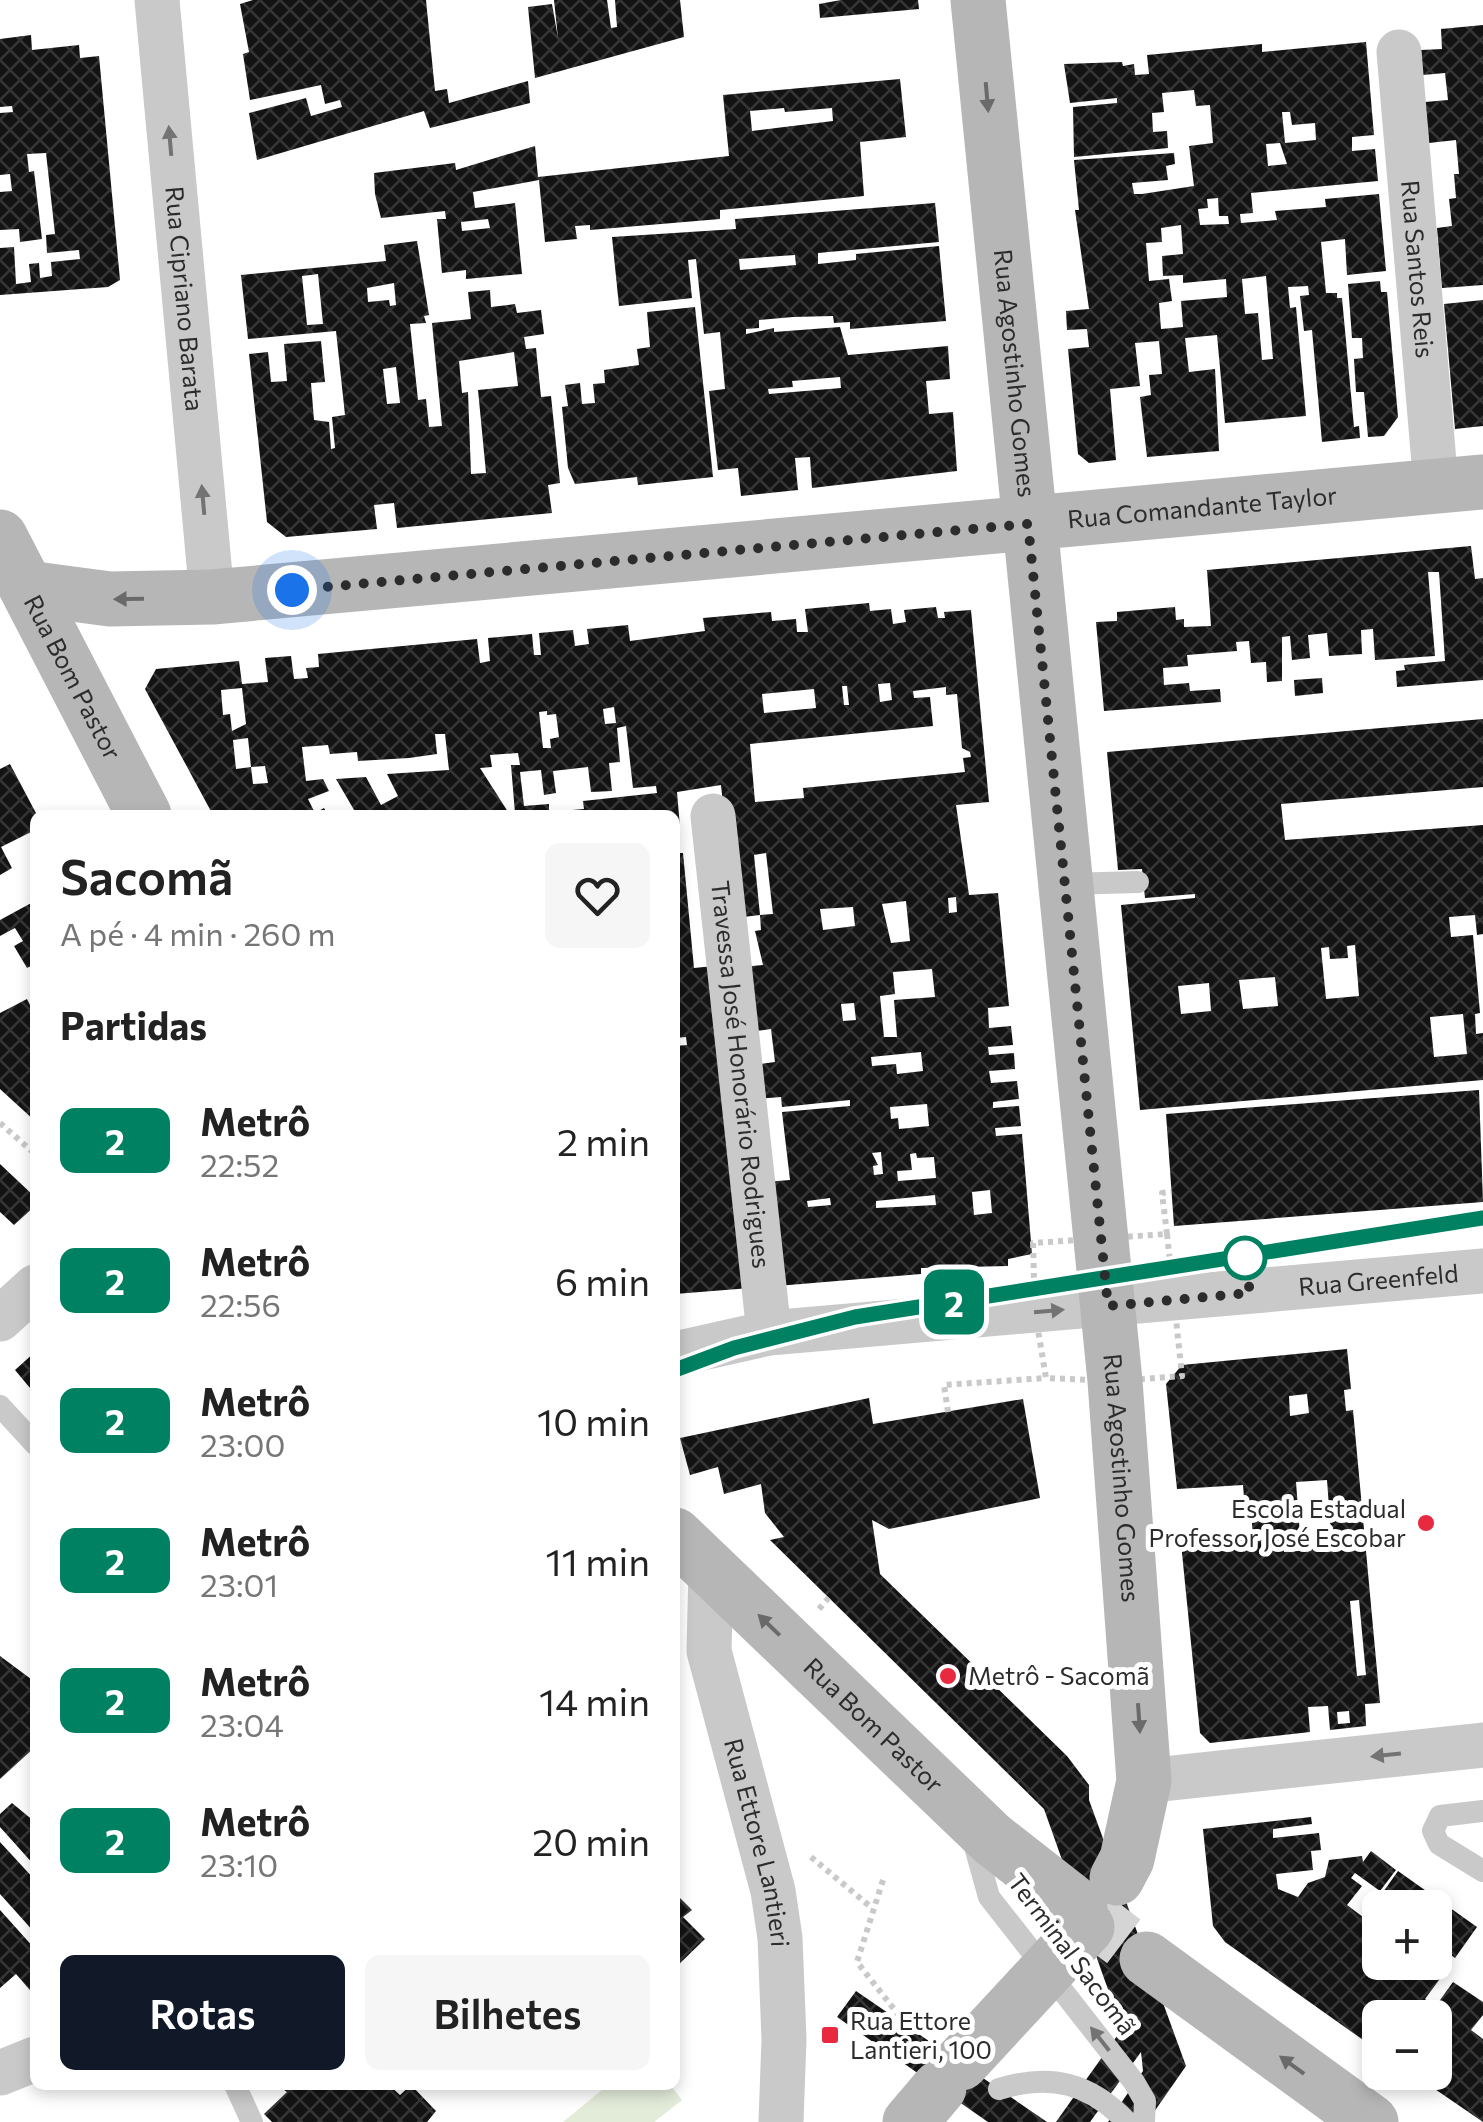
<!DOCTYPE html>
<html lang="pt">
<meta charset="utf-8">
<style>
body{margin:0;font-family:Commissioner,sans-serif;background:#f6f6f6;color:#222;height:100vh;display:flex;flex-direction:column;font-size:38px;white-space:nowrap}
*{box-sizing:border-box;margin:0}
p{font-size:32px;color:#767676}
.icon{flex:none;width:55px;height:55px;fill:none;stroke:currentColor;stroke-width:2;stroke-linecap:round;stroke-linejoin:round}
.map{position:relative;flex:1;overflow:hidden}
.drawer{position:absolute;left:30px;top:810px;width:650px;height:1280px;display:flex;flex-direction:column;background:#fff;border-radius:15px;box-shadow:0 5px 15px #0003}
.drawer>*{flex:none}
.badge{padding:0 20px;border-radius:15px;font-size:35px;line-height:65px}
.controls{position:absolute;left:1362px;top:1890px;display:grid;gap:20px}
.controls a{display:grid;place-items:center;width:90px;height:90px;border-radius:15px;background:#fff;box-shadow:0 5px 15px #0003;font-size:50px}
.you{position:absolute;width:50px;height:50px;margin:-25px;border:8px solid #fff;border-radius:50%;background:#1a73e8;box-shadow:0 0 0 15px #1a73e833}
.map>.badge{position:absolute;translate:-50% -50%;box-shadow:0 0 0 5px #fff}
h2{padding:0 30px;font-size:38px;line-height:90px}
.round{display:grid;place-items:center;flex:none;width:105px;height:105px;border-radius:15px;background:#f6f6f6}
.summary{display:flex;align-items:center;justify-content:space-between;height:170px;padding:0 30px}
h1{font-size:48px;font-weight:600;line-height:75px}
.primary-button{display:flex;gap:20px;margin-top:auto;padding:20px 30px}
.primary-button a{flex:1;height:115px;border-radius:15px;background:#111827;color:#fff;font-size:40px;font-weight:600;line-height:115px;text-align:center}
.primary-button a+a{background:#f6f6f6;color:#222}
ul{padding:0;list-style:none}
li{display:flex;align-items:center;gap:30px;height:140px;padding:0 30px}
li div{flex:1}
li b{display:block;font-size:38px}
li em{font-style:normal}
li .badge{min-width:110px;font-weight:700;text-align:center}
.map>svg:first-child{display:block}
</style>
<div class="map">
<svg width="1483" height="2122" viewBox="0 0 1483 2122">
<defs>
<pattern id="building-cross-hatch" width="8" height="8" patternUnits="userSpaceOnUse" patternTransform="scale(2.5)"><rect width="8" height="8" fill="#131313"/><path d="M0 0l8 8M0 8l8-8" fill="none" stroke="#363636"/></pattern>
</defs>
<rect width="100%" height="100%" fill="#fff"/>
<path fill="#e3ebd9" d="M608 2085H670L682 2100 654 2122H563Z"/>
<path fill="url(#building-cross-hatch)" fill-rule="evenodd" d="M253 0H426L435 91 447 89 449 103 528 81 530 103 430 128 424 111 257 160 249 113 306 98 311 116 342 107 340 100 325 104 321 85 250 100 243 54 249 52 240 4Z
M554 0H607L611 28 617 27 615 0H680L684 37 535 78 528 7 552 4 558 38Z
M841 0H918L919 9 820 18 819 4Z
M1483 25V285L1442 288 1437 228 1452 226 1449 199 1456 198 1454 174H1459L1456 140 1429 143 1425 102 1448 100 1445 73 1423 75 1421 50 1442 49 1441 29Z
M31 35 32 50 79 45 80 58 99 56 120 280 108 287 0 295V248L14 247 16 284 31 282 29 264 39 263 40 278 52 276 51 262 80 259 79 250 47 253 46 235 55 234 46 153 27 154 29 172 34 171 42 239 20 242 19 229 0 230V192L12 191 10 174 0 175V113L13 112 12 106 0 107V39Z
M1366 42 1374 135 1352 137V151L1375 149 1378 181 1251 193 1253 213 1240 214 1241 223 1277 220 1275 211 1326 207 1325 199 1379 194 1386 271 1347 275 1345 239 1321 242 1326 293H1337V298H1342L1354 427 1359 426 1360 438 1322 442 1312 330 1304 331 1300 296 1309 295 1308 286 1288 287 1290 308 1296 307 1306 416 1225 423 1217 335 1185 338 1189 372 1215 369 1219 451 1147 457 1140 397 1151 395 1149 375 1162 374 1159 341 1135 343 1140 386 1110 389 1116 460 1089 463 1078 454 1068 349 1089 347 1087 329 1067 330 1066 311 1089 309 1075 210H1079L1074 160 1174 153 1175 164 1166 166 1168 180 1132 183 1134 194H1142L1194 186 1189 146 1213 143 1210 105 1196 106 1194 90 1162 93 1164 112 1152 113 1153 132 1167 131 1168 148 1074 157 1073 107 1117 103V98L1070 103 1064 64 1122 62 1123 66 1134 64 1135 75 1149 74 1147 55 1262 44V52ZM1282 112H1290L1292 125 1315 123 1316 140 1285 143ZM1280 143 1287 164 1268 166 1266 144ZM1218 198 1219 216H1228L1229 224 1200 225 1198 209 1208 208 1207 199ZM1181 225 1183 254 1162 256 1163 276 1183 275V283L1226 279 1227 297 1181 301 1183 327 1161 329 1159 303 1172 301 1169 279 1149 281 1146 243 1162 242 1161 228ZM1266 276 1273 359 1262 360 1258 313 1245 314 1242 279Z
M900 79 906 137 860 142 864 196 720 210V219L590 230V225L575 226 577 239 545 242 539 180 473 192 475 208 515 203 522 274 466 279V270L442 273 437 219H446L445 211 381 218 375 194 374 173 455 163 456 170 535 146 538 177 729 156 723 95ZM784 108 785 112 832 108 833 121 752 131 750 111ZM488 219 490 228 462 231 461 222Z
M935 203 939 242 818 253V264L856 260V254L939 246 946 321 850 329V322L834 323 833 316 793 317 759 320V328L746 329V334L774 328V332L840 327 848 355 948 346 950 379 926 381 929 414 953 412 957 471 812 488 810 457 795 458 798 490 741 496 738 468 718 470 709 391 725 389 720 332 704 334 696 259 688 260 692 298 619 306 612 237 736 229 735 219ZM795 255 796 265 740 270 739 259ZM840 377 841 388 769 394 768 389 793 387 792 381Z
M417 241 429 315 424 316 426 323 410 324 418 400 426 399 429 427 442 426 432 323 471 319 468 292 490 290 491 307 515 304 517 313 541 310 544 334 524 337 526 349 536 348 541 397 551 396 560 483 548 485 552 513 397 528 394 503 374 505 377 529 286 537 267 522 249 354 268 352 271 382 287 381 284 344 321 341 325 382 311 383 314 420 329 422 331 449 335 448 332 417 345 415 336 331 248 339 241 275 386 261 384 245ZM318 274 323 324 307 325 302 276ZM394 283 396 305 390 306 389 300 368 302 367 288ZM514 352 518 386 478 390 486 473 471 474 468 392 462 393 459 361ZM396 367 400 403 387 404 383 369Z
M1380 281 1381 292H1387L1398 417 1384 436 1368 437 1364 392H1356L1354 359 1363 358 1362 338H1352L1348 284Z
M1483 300V426L1455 429 1444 304Z
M695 307 713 477 638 485 637 477 575 484 568 468 562 407 568 406 565 385 580 383 582 404 595 403 593 384 605 383 604 370 639 365 637 349 650 347 647 312Z
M1471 546 1475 579 1483 578V680L1397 687 1396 671 1405 670 1404 665 1445 661 1439 572H1428L1435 656 1375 660 1373 629 1361 630 1362 654 1329 656 1327 633 1308 635 1310 658 1292 660 1290 636 1282 637V681L1267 682 1266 662 1251 663 1249 641 1236 642 1237 651 1187 655 1188 666 1163 668 1164 685 1189 683 1190 691 1220 689 1221 702 1104 711 1096 622 1117 621V612L1175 607 1176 620 1184 619V627L1211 626 1207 570Z
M869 603 870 611 891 609 893 624 906 622 904 610 936 607 938 618H945L944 612 971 610 989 802 956 805 969 895 998 893 1009 1006 988 1008 989 1028 1011 1026 1013 1045 988 1047 989 1055 1014 1053 1015 1069 989 1071 991 1083 1017 1081 1019 1099 993 1102V1108L1019 1106 1021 1126 995 1128 996 1136 1022 1134 1032 1254 1008 1259V1266L921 1268V1274L777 1286 765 1182 790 1180 782 1112 850 1106V1100L782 1107 781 1097 756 1099 752 1065 775 1062 771 1029 748 1032 741 967 763 965 755 931 761 930 760 915 735 918 721 785 677 792 680 827H675V815H525L515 813 511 765H520L518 753 490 755 492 767 480 768 510 815H357L336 779 366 777 381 805 398 796 387 774 449 770 445 734H435L437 754 409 758 358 761 357 752 330 754 328 745 302 747 306 781 323 779 329 791 308 799 315 813 324 808 328 815H213L145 689 156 669 239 661 242 684 268 682 265 658 291 656 294 679 308 678 306 668 319 667 318 654 477 639 480 663 490 661 488 638 532 634 534 655H541L539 633 573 630 575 646 589 644 587 629 628 625 630 641 705 631 703 618 771 612 772 621 796 619 797 632H808L805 609ZM890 683 892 700 880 702 878 684ZM842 686H847L849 705H844ZM946 687V695L957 694 962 748 970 752 971 757 963 758 965 772 803 788 804 798 755 802 750 744 933 726 930 697 914 698 913 691ZM242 688 246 724 232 731 230 714 223 715 221 690ZM814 689 816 708 764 713 762 694ZM614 707 616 723 605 724 603 709ZM547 711V715L556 714 559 737 550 739 551 748H543L539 712ZM626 726 633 788 656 786 657 793 583 801 584 809 549 812V804L524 806 520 772 541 770 544 795 556 793 553 771 588 767 591 792 612 791 609 763 620 762 617 728ZM248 738 251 767 265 766 268 783 253 784 251 767 236 769 233 740ZM766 853 773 914 760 915 754 855ZM956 897 957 912 949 913 948 898ZM906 901 910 941 891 943 882 904ZM853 907 855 926 823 930 820 909ZM932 969 935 997 894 1000 897 1037H884L880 996 895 994 893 972ZM854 1003 856 1020 843 1021 841 1004ZM921 1052 923 1071 897 1074 896 1064 872 1066 871 1057ZM927 1104 929 1126 899 1129 898 1118 891 1119 890 1107ZM881 1152 883 1174 874 1175 873 1166 878 1165 872 1153ZM916 1153 917 1158 934 1157 936 1178 898 1181 897 1171 912 1170 910 1154ZM990 1190 992 1213 974 1215 972 1192ZM935 1195 936 1205 876 1208V1201ZM830 1198 831 1205 808 1207 807 1201Z
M1322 678 1323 693 1295 696 1294 680Z
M1483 719V787L1281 804 1285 840 1483 825V934L1477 935 1475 915 1449 917 1451 937 1473 935 1480 1013 1475 1014 1476 1034 1483 1033V1080L1140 1110 1121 905 1195 898V894L1145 898 1142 869 1118 870 1107 752ZM1355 945 1359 996 1326 999 1321 948 1329 947 1330 959 1348 958 1347 946ZM1275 977 1278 1006 1243 1009 1239 980ZM1209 983 1211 1011 1181 1014 1178 986ZM1463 1014 1467 1054 1434 1057 1430 1017Z
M10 764 37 815 35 830 1 847 12 868 0 875V769Z
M675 853H683L694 968 714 966 750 1288 675 1294V1046L687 1045 686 1037 675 1038Z
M35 901V964L27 968 14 946 23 941 15 928 0 936V920Z
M27 999 35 1015V1121L0 1089V1013Z
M1479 1090 1483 1202 1174 1226 1166 1114Z
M0 1164 35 1197V1206L14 1225 0 1212Z
M1347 1349 1351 1389 1344 1390 1346 1411 1353 1410 1380 1703 1365 1704 1366 1726 1330 1730 1328 1706 1308 1707 1310 1732 1210 1743 1200 1733 1181 1543 1253 1538 1251 1509 1245 1510 1243 1485 1177 1489 1166 1384 1182 1365ZM1307 1394 1309 1413 1290 1416 1289 1396ZM1327 1480 1331 1534 1311 1535V1550L1284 1552 1283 1537 1300 1535 1296 1482ZM1359 1600 1366 1675 1357 1676 1350 1601ZM1349 1711 1350 1723 1338 1724 1337 1712Z
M35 1352V1394L15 1370Z
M869 1398 873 1424 1023 1399 1040 1498 889 1529 872 1520 880 1574 1067 1756 1089 1785V1800L1186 2066 1147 2122H1108L1143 2071 1141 2052 1090 2122H1056L1122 2029 1044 1809 770 1540 784 1537 765 1513 761 1484 724 1494 718 1467 690 1475 680 1438Z
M0 1656 35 1682V1747L0 1779Z
M12 1803 35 1822V1866L0 1827V1814Z
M1311 1817 1312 1824 1273 1829V1838L1319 1833 1321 1850 1311 1851 1313 1870 1276 1874 1278 1889 1298 1897 1308 1883 1325 1877 1329 1860 1362 1856 1363 1862 1371 1851 1396 1870 1380 1891 1355 1873 1351 1878 1362 1886 1347 1905 1375 1926 1369 1912 1398 1871 1477 1927 1455 1958 1435 1943V1908H1380V1948L1371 1960 1381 1967 1384 1962H1433L1434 1970 1442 1976 1425 1999 1435 2007 1453 1982 1483 2002V2015L1471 2030 1483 2039V2122L1410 2072H1435V2018H1380V2052L1225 1942 1213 1926 1203 1829Z
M0 1842 35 1880V1933L0 1894Z
M675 1893 692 1910 683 1917 705 1939 675 1968Z
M0 1910 35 1949V1996L16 1974 0 1988Z
M856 1991 1047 2122H988L837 2017Z
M277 2085H389L400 2095 411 2085 436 2111 427 2122H272L264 2114 287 2092Z"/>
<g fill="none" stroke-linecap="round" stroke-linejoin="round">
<path stroke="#d5d5d5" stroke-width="55" stroke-dasharray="55 28" stroke-linecap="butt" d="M1080 1908 1147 1959"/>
<path stroke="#c9c9c9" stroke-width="6" stroke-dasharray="5 5" stroke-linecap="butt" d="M0 1123 35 1154
M1167 1234 1182 1376 1115 1381 1046 1378 1035 1312 1033 1243Z
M1167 1234 1162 1193 1171 1192
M948 1412 944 1385 1046 1378
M819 1609 831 1595
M811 1857 872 1908
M883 1880 857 1962 901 2018"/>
<path stroke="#c9c9c9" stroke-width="22" d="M1066 884 1138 882
M0 1406 35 1444
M1483 1811 1440 1816 1433 1831 1439 1844 1483 1871
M972 1836 989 1897 1134 2082 1145 2101 1144 2122
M235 2085 252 2122
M999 2089C1051 2073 1090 2083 1127 2122"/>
<g stroke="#c9c9c9" stroke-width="45">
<path id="s1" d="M157 0 212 597"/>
<path id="s2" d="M1399 52 1436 486"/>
<path id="s3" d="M713 816 769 1333"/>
<path d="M0 1319 35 1287"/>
<path id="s4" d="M675 1354 769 1333 1483 1271"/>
<path id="s5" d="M711 1569 709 1651 773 1891 780 1938 784 2039 781 2122"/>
<path d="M1144 1781 1483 1745"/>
<path d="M0 2073 35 2059"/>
</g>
<g stroke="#b6b6b6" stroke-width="55">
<path id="s6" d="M978 0 1115 1381 1144 1781 1127 1859 1117 1878"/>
<path id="s7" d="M0 537 144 815"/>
<path id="s8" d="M27 588 110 599 212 597 1483 482"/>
<path id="s9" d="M675 1535 992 1839 1080 1908"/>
<path d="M1147 1959 1371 2122"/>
<path d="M961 2063 1087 1927"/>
<path d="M910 2122 939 2088"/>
</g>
</g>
<defs><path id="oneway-solid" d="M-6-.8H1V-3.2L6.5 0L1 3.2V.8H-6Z" transform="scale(2.5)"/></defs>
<g fill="#6a6a6a">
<use href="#oneway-solid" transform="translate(987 97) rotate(85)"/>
<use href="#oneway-solid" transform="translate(129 599) rotate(179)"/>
<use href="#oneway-solid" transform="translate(769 1625) rotate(-136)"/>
<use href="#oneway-solid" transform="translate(1139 1718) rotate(86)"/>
<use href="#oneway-solid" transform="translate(1292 2065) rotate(-144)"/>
</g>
<g fill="#737373">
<use href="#oneway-solid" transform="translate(170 141) rotate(-95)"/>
<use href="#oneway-solid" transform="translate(203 500) rotate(-95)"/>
<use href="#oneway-solid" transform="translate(1049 1311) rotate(-5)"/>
<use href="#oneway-solid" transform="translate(1386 1755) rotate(174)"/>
<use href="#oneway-solid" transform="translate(1100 2039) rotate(-128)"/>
</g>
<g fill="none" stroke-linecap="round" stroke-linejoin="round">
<defs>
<path id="line" d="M675 1370 734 1348 855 1317 1483 1218"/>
</defs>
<use href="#line" stroke="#fff" stroke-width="22"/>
<use href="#line" stroke="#008162" stroke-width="15"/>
<path stroke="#2c2c2c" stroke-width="10" stroke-dasharray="0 18" d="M292 590 1028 524 1108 1306 1250 1293 1245 1258"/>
</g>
<circle fill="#fff" stroke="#008162" stroke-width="5" cx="1245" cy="1258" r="20"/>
<g fill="#e82940" stroke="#fff" stroke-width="4">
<circle cx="1426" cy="1523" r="10"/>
<circle cx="948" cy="1676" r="10"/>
<rect x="820" y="2025" width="20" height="20" rx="5"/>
</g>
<g text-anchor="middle" stroke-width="10" stroke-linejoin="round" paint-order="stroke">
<g font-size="25" fill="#2c2c2c" stroke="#fff">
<text dy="9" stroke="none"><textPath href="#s2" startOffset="218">Rua Santos Reis</textPath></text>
<text dy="9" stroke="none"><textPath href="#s1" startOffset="300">Rua Cipriano Barata</textPath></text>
<text dy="9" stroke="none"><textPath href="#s6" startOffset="375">Rua Agostinho Gomes</textPath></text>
<text dy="9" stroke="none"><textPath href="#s8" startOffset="1180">Rua Comandante Taylor</textPath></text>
<text dy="9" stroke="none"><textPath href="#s7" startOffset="158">Rua Bom Pastor</textPath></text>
<text dy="9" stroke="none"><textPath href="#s3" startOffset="260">Travessa José Honorário Rodrigues</textPath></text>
<text dy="9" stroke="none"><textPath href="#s4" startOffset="708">Rua Greenfeld</textPath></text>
<text dy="9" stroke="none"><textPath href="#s6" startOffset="1485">Rua Agostinho Gomes</textPath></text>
<text dy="9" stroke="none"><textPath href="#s9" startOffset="275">Rua Bom Pastor</textPath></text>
<text dy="9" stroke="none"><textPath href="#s5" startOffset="280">Rua Ettore Lantieri</textPath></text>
<text transform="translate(1072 1954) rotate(53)" y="9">Terminal Sacomã</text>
</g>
<g font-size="25" fill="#2c2c2c" stroke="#fff" text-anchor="start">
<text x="1406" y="1518" text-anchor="end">Escola Estadual<tspan x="1406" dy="29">Professor José Escobar</tspan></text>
<text x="968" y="1685">Metrô - Sacomã</text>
<text x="850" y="2030">Rua Ettore<tspan x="850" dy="29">Lantieri, 100</tspan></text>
</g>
</g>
</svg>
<div class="controls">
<a>+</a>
<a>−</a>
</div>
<div class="you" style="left:292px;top:590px"></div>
<b class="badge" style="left:954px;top:1302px;background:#008162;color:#fff">2</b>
<section class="drawer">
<div class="summary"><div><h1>Sacomã</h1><p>A pé · 4 min · 260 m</p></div><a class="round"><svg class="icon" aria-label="heart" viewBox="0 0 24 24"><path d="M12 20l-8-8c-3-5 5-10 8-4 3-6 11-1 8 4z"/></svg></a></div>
<h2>Partidas</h2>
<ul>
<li><span class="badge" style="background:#008162;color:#fff">2</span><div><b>Metrô</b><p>22:52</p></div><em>2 min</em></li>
<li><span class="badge" style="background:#008162;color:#fff">2</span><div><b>Metrô</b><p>22:56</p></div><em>6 min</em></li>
<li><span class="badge" style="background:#008162;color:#fff">2</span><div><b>Metrô</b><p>23:00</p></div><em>10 min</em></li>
<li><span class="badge" style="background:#008162;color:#fff">2</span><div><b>Metrô</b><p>23:01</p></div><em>11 min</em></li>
<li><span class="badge" style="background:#008162;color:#fff">2</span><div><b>Metrô</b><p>23:04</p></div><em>14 min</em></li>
<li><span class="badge" style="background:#008162;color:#fff">2</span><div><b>Metrô</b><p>23:10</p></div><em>20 min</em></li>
</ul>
<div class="primary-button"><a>Rotas</a><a>Bilhetes</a></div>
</section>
</div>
